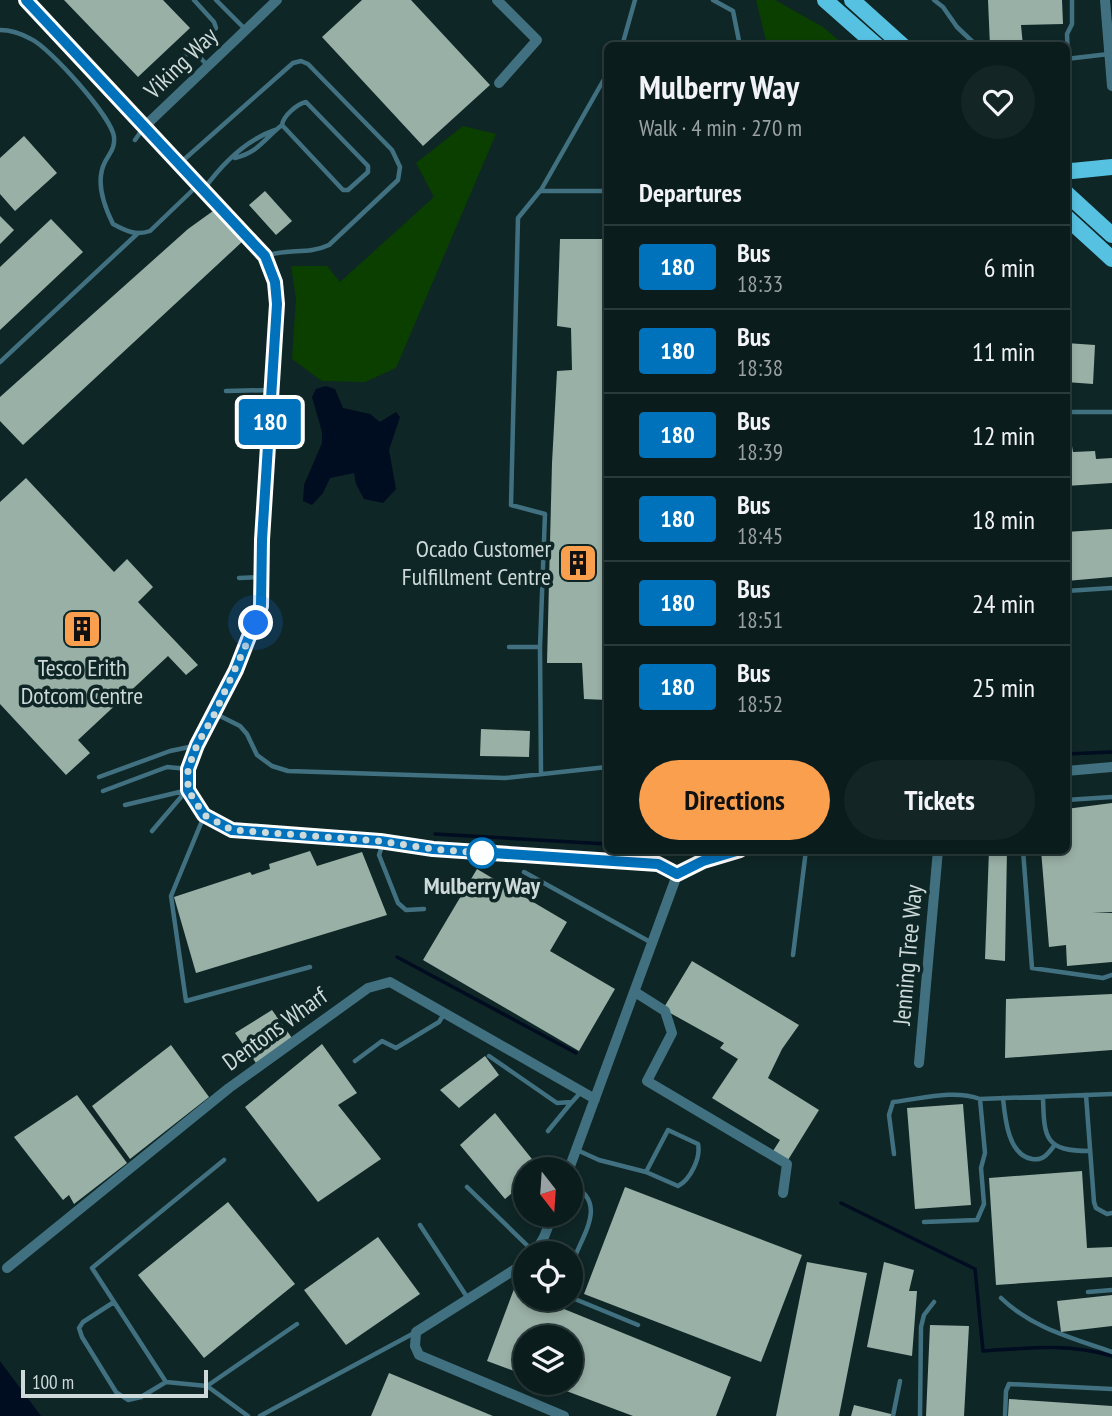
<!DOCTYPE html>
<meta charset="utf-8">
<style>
body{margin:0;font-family:"PT Sans Narrow",sans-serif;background:#142525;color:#f1f3f6;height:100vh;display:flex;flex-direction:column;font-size:26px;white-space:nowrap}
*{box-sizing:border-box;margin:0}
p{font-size:23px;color:#9aa1a3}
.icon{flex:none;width:38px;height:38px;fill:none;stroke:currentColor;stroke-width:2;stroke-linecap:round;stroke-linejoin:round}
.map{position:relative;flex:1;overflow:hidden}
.side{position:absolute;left:604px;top:42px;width:466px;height:812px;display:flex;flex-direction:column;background:#0b1c1c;border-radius:10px;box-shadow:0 4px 10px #0003,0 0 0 2px #2b3a3b}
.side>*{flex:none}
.badge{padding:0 14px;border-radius:5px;font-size:24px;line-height:46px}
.needle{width:46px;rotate:163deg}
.tools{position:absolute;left:513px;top:1157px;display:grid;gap:14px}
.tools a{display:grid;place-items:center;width:70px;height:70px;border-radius:50%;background:#0b1c1c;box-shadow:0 4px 10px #0003,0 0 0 2px #2b3a3b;font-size:35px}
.scale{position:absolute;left:21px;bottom:18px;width:187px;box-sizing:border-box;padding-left:7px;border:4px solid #cddad9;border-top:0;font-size:19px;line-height:24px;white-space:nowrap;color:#cddad9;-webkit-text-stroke:5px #0f2626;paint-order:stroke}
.you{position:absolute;width:35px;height:35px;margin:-18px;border:5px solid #fff;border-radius:50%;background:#1a73e8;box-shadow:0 0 0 10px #1a73e833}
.map>.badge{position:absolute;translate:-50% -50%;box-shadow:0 0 0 4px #fff}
h2{padding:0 35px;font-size:26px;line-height:63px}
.round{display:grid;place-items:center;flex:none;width:74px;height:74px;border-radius:37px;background:#142525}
.headline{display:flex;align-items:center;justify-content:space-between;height:119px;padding:0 35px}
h1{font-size:33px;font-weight:700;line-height:52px}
.action{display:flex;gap:14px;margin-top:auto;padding:14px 35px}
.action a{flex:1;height:80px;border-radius:42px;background:#fa9f4e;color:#111;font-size:28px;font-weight:700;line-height:80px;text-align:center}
.action a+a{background:#142525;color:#f1f3f6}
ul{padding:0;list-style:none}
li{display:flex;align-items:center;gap:21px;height:84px;padding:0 35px;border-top:2px solid #2b3a3b}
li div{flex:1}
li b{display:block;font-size:26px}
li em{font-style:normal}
li .badge{min-width:77px;font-weight:700;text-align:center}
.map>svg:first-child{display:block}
</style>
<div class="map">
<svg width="1112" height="1416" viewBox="0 0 1112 1416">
<rect width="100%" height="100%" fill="#0f2626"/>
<path fill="#0b3f00" d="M756 0H775L823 27 844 45H767Z
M463 126 496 134 396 368 365 382 322 381 292 359 296 299 291 266H327L340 282 434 197 416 163Z"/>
<path fill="#000c20" d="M326 386 335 389 343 408 370 414 380 422 396 412 400 417 389 450 396 489 383 503 364 499 356 484 354 473 330 478 323 493 312 505 303 501 304 485 322 443V432L312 397 316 389Z
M0 1361 41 1416H0Z"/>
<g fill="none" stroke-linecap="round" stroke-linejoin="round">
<path stroke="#000c20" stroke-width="3.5" d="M1066 754 1112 752
M435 834 607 844
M397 957 576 1053
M841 1203 975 1269 983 1351C1029 1348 1067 1343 1112 1356"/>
</g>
<path fill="#99b0a6" d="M64 0H163L190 28 138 77Z
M362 0H411L490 85 423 146 322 37Z
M988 0H1062L1063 24 1021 25 1023 46H990Z
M24 136 57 173 15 211 0 194V158Z
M265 191 292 221 276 235 249 205Z
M213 211 243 241 23 445 0 421V397L188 229Z
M0 216 14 230 0 244Z
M51 219 83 252 0 330V267Z
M560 239H607V700L584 699 582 663H547L552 463 557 371 572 370 571 328 557 326Z
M1066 343 1095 345 1093 384 1066 382Z
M1072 446 1073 452 1095 451 1096 459 1112 458V483L1066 486V447Z
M26 478 114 572 127 559 153 587 138 602 198 665 186 675 168 656 78 740 90 753 66 775 0 704V502Z
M1112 529V577L1066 581V532Z
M481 729 530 731 529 757 480 756Z
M1112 803V912L1092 913H1112V962L1067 966 1066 945 1049 947 1041 850H1066V809Z
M989 850H1007L1005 961 985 959Z
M310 851 317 866 362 852 387 915 196 973 174 897 250 872 252 875 270 869 269 864Z
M477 869 567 922 550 951 615 989 579 1051 423 960Z
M692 961 799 1025 782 1049 768 1078 819 1110 788 1160 773 1151 780 1140 712 1098 738 1059 720 1048 724 1043 663 1009Z
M1112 994V1050L1005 1058 1006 999Z
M272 1010 292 1038 256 1063 235 1033Z
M322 1044 357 1093 338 1105 381 1159 318 1202 245 1107Z
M171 1045 209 1097 130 1159 92 1106Z
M485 1056 499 1075 459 1108 440 1090Z
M77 1095 127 1163 74 1204 69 1195 63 1200 14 1137Z
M963 1104 971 1205 915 1209 907 1108Z
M495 1113 540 1169H525V1182L505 1199 460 1145Z
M1082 1171 1087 1248 1112 1247V1277L996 1285 989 1178Z
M625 1187 802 1255 761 1362 584 1294Z
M228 1202 295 1284 204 1358 138 1275Z
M378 1237 420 1294 346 1345 304 1290Z
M807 1262 867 1273 839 1416H776Z
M884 1262 914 1270 909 1291H917L912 1356 867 1347Z
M514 1289 525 1294V1298H537L731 1377 716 1416H633L545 1383 570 1382V1337H525V1375L487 1361Z
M1112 1295V1326L1061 1332 1057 1301Z
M930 1325 969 1326 964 1416H926Z
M389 1373 493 1416H371Z
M1009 1399 1112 1406V1416H1008Z
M854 1405 895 1415V1416H851Z"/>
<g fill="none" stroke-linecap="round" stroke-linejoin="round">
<path stroke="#417180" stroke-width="4.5" d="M194 0 214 22 216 28 192 49 207 65
M216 0 245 29
M713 0 733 11 740 46
M934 0 943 7 957 27 977 46
M0 30C10 30 22 34 31 39 49 47 112 117 114 137 115 149 110 152 105 162 95 181 104 206 113 224 126 231 136 236 150 231L198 185
M622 46 635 0
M1066 59 1109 54
M1068 59 1067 34 1072 24V0
M157 82 192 49
M306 102 368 166V172L348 190H343L282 125C283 116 297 104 306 102Z
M135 140 144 127
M235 158C259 152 264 139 282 125
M179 164 293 63 301 61 308 64 392 150 400 167 398 180 329 245C308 255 287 248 266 256
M204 189C222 164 246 140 275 130
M541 190 607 74
M0 362 137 234
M226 391 271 390
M1066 412H1112
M239 578 261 577
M1066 591 1112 588
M509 647H540L541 774
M540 647 545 514 511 505 518 218 540 191H607
M216 714 240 726 247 734 257 755 272 766 288 771 505 778 607 767
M99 777 170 751 194 746
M103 791 167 767 188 769
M1066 800 1112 797
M125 805 188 790
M204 816 171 896 186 1001 310 967
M152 831 187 790
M383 843 379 855 398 903 406 910 424 909
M1023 850 1032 968 1103 978 1112 975
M524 872 652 943
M793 955 806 850
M489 1056 557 1103 572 1102 581 1092
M355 1061 382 1041 396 1048 439 1022 444 1014
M1086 1095 1094 1202 1096 1208 1107 1214 1112 1213
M1043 1097C1044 1139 1045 1151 1090 1151
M1003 1098C1005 1118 1008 1155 1032 1159 1043 1161 1048 1154 1054 1146
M548 1131 571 1103
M577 1150 599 1160 646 1172 678 1186C690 1180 701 1158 698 1144L668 1130 646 1172
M894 1154 889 1115 893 1102C921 1099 953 1089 980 1099
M570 1183C605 1201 588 1226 576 1254
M467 1187 534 1252
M924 1222 977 1220 984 1204 981 1168 985 1153 980 1099 1112 1094
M420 1225 469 1300
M518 1269 525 1277
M1088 1292 1112 1290
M570 1297 638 1325
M1001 1298C1032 1328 1072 1338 1112 1352
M114 1302 83 1322 79 1328 82 1337 116 1392 128 1400 141 1397 166 1382
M207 1386 166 1382 92 1268 224 1160
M248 1416 207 1386 297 1324
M260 1416 416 1332
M893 1416 900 1381
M920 1416 921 1327 924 1315 934 1302
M1005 1416 1006 1391 1009 1384 1112 1389"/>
<path stroke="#417180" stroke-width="10" d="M26 0 265 256 275 282 277 304 262 540 261 606 236 670 197 745 188 769V790L204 815 232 830 381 841 433 849 658 864 677 875
M497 0 537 40 499 83
M1105 0 1112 86
M144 127 277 0
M1066 771 1112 767
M635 992 665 1011 672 1033 647 1081 787 1164 783 1193
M919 1063 938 850
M569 1169 677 875 703 861 740 850
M535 1253 544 1237 553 1214
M525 1263 416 1332 415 1346 419 1355 564 1416
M7 1268 229 1088 368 988 390 982 595 1099"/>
<path stroke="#56c1e1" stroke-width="16" d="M825 0 877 46
M852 0 903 46
M1066 169 1072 171 1112 167
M1066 193 1112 235
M1066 217 1112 259"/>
</g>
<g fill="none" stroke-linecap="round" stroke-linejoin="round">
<defs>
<path id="line" d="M26 0 265 256 275 282 277 304 262 540 261 606 236 670 197 745 188 769V790L204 815 232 830 380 841 433 849 658 864 677 874 703 861 740 850"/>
</defs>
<use href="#line" stroke="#fff" stroke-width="16"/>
<use href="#line" stroke="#0072bc" stroke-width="10"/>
<path stroke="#cddad9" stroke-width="7" stroke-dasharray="0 12.6" d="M256 623 215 713 197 745 188 769V790L204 815 232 830 380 841 433 849 482 853"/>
</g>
<defs>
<symbol id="building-square" viewBox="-11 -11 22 22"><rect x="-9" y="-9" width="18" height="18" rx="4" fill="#fa9f4e" stroke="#0f2626"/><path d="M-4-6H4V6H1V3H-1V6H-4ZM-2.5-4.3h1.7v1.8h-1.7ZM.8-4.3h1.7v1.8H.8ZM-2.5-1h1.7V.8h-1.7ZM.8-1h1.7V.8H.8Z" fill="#111"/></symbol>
</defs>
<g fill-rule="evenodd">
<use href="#building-square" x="556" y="541" width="44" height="44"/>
<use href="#building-square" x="60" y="607" width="44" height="44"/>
</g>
<circle fill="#fff" stroke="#0072bc" stroke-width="3.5" cx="482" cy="853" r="14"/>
<g text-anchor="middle" stroke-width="7" stroke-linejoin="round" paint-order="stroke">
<g font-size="24" fill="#cddad9" stroke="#0f2626">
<text transform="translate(181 63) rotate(-44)" y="8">Viking Way</text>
<text transform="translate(908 955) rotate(-85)" y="8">Jenning Tree Way</text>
<text transform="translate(275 1029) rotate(-36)" y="8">Dentons Wharf</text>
</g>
<g font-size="24" fill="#cddad9" stroke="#0f2626" text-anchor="end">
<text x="551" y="557">Ocado Customer<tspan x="551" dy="28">Fulfillment Centre</tspan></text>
<text x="82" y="676" text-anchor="middle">Tesco Erith<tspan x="82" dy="28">Dotcom Centre</tspan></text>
</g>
<g font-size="24" font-weight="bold" fill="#cddad9" stroke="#0f2626">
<text x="482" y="894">Mulberry Way</text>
</g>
</g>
</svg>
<div class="tools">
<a><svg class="needle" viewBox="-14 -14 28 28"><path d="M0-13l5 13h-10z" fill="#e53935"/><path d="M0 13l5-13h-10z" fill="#9aa1a3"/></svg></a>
<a><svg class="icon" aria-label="locate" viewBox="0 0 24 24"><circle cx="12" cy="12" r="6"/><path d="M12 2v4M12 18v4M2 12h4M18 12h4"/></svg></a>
<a><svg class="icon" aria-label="layers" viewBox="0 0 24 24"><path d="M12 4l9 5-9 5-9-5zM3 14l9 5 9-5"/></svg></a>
</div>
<div class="scale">100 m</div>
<div class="you" style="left:256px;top:623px"></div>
<b class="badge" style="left:270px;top:422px;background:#0072bc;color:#fff">180</b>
<section class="side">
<div class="headline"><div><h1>Mulberry Way</h1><p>Walk · 4 min · 270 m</p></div><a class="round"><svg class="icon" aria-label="heart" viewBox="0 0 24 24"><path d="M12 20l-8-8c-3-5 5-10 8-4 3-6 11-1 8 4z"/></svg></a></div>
<h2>Departures</h2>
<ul>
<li><span class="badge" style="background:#0072bc;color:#fff">180</span><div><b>Bus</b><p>18:33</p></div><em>6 min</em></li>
<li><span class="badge" style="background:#0072bc;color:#fff">180</span><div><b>Bus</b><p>18:38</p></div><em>11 min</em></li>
<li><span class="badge" style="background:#0072bc;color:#fff">180</span><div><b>Bus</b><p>18:39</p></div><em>12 min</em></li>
<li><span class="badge" style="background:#0072bc;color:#fff">180</span><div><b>Bus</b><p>18:45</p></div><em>18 min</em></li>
<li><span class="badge" style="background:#0072bc;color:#fff">180</span><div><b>Bus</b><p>18:51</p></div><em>24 min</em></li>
<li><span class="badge" style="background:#0072bc;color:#fff">180</span><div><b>Bus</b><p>18:52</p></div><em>25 min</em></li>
</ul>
<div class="action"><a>Directions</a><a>Tickets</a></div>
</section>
</div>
